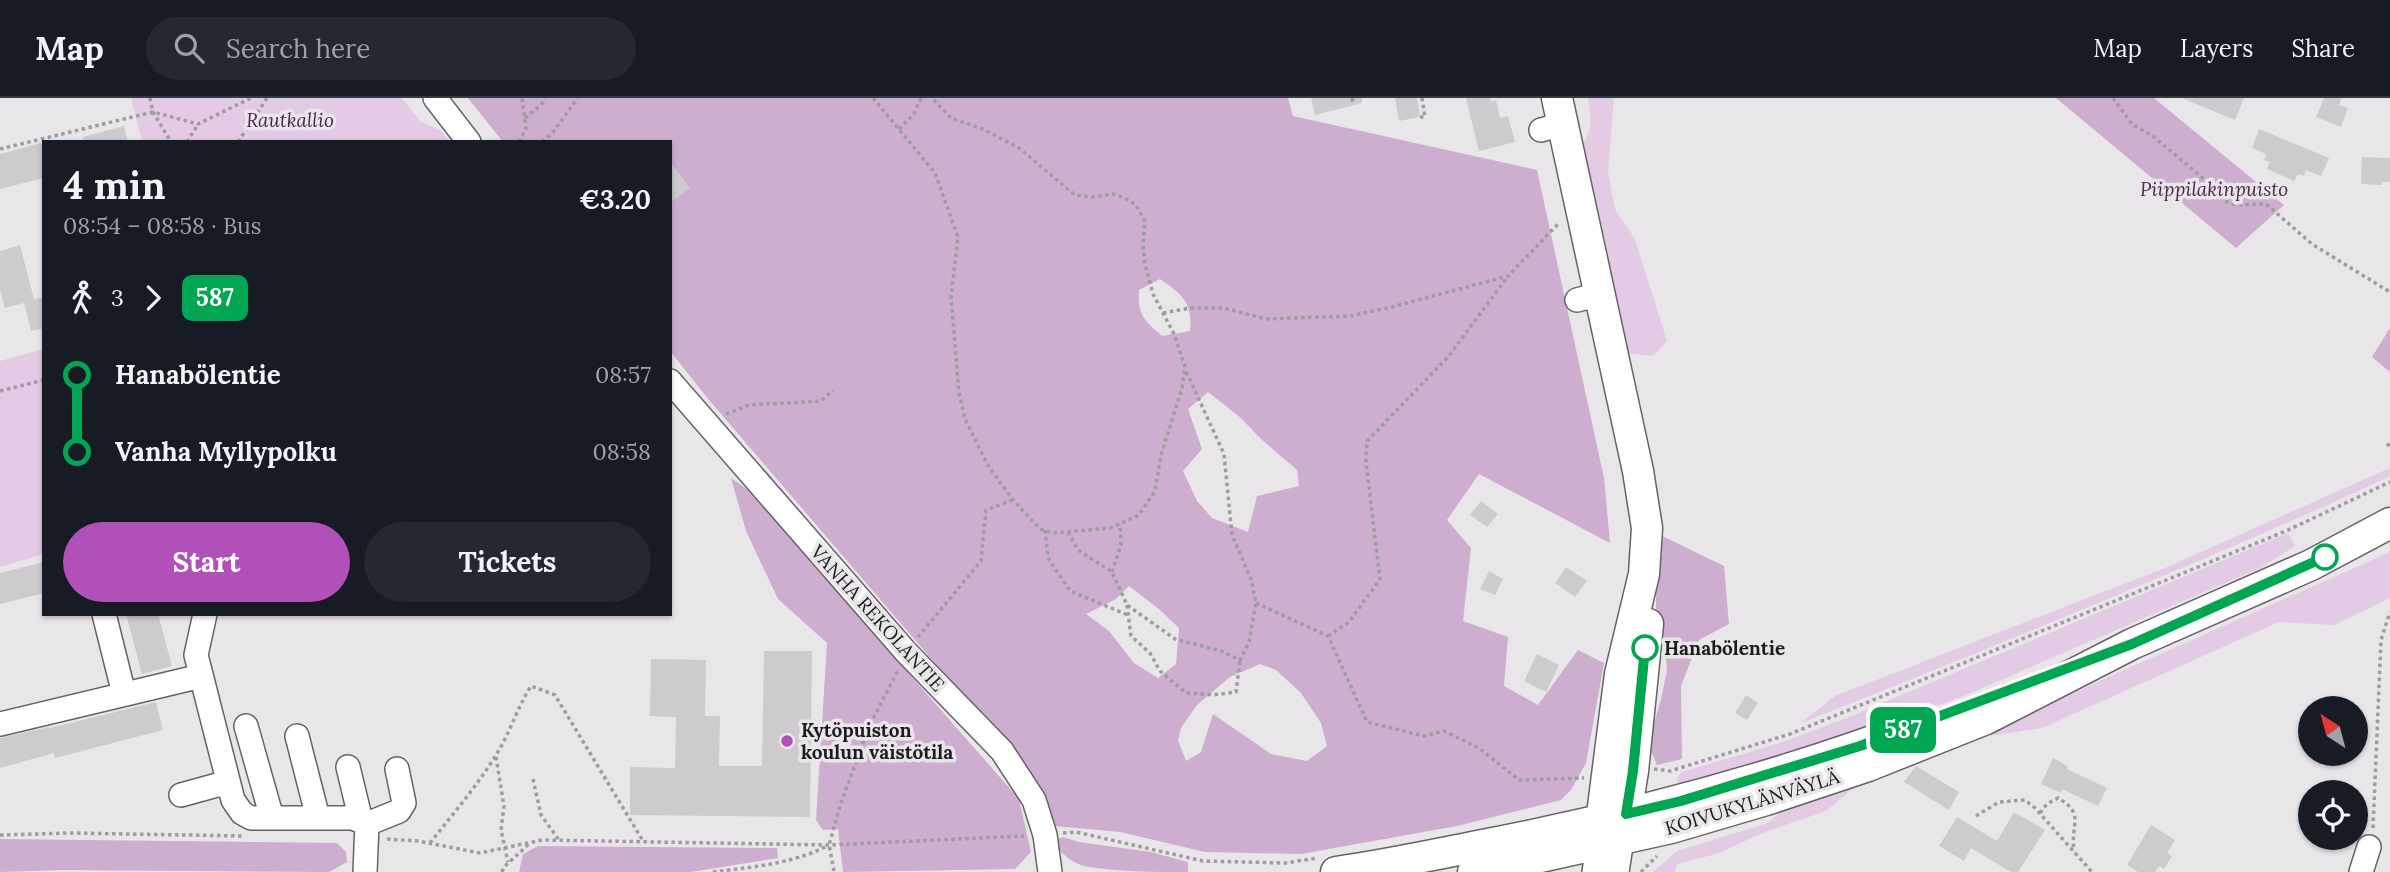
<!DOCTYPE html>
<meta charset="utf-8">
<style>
body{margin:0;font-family:Lora,serif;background:#242831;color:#f1f3f6;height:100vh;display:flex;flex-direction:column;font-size:26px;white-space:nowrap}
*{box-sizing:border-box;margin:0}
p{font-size:23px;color:#9ea1a6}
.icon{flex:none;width:38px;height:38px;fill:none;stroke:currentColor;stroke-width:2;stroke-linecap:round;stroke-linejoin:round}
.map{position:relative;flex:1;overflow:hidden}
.details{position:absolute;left:42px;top:42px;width:630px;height:476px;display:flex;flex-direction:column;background:#171b24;border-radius:0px;box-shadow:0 2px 5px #0004}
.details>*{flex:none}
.badge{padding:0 14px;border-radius:10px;font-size:24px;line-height:46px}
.needle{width:46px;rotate:324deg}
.fabs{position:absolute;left:2298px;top:598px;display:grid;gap:14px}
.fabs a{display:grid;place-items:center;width:70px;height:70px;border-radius:50%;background:#171b24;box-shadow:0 2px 5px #0004;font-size:35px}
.map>.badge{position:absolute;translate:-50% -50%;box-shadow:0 0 0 4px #fff}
.legs{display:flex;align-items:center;gap:10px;height:77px;padding:0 21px;font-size:23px}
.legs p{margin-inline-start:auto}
.summary{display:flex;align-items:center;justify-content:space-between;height:119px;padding:0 21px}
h1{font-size:38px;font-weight:800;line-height:52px}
.cta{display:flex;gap:14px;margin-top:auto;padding:14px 21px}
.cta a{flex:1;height:80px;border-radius:42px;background:#b150b9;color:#fff;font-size:28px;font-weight:800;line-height:80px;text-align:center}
.cta a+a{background:#242831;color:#f1f3f6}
ul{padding:0 21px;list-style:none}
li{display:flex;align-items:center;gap:24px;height:77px;font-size:26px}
li i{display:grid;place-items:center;width:10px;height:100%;margin:0 9px;background:currentColor}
li i::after{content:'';width:18px;height:18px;margin:-9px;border:5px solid;border-radius:50%;background:#171b24}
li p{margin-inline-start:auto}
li:first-child i{background:linear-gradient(#0000 50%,currentColor 0)}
li:last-child i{background:linear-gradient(currentColor 50%,#0000 0)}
header{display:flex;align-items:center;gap:42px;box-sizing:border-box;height:98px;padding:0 35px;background:#171b24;border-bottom:2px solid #363941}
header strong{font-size:33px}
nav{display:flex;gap:38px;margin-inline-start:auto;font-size:24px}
.search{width:490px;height:63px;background:#242831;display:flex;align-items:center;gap:18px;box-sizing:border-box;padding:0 24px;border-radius:38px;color:#9ea1a6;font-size:26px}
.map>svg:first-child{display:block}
</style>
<header>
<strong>Map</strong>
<div class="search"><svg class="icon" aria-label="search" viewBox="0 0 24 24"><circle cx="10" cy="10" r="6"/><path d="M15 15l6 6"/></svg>Search here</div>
<nav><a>Map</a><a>Layers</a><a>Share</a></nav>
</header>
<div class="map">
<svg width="2390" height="774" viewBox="0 0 2390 774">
<rect width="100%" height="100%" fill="#e9e6e9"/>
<path fill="#e3cae5" d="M131 0H402L420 23 440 32 450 44H142Z
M1588 0H1614L1608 74 1615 111 1635 141 1667 243 1653 258 1624 255 1580 48C1594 35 1591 18 1588 0Z
M44 251V456L0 469V263Z
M2390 370 2389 379C2195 468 1997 547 1799 626L1835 598 2165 470Z
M2288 435 2295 448 2262 469 1964 598 1834 645 1678 688 1677 680 1682 674 1780 645 1844 621Z
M2390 454V500L2334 527 2279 524 2042 630 1969 641Z
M1859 685 1826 713 1768 733 1716 756 1677 766 1675 774H1653L1677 753 1768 725 1783 712Z"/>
<path fill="#cdaecf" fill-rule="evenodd" d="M468 0H1288L1293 18 1537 72 1604 380 1610 445 1479 376 1447 422 1471 450 1463 523 1508 539 1504 588 1538 607 1578 552 1604 565 1586 665 1571 692 1561 702 1457 728 1301 756 1205 754 1120 734 1055 728 1051 726 1025 670 709 302 670 253V44H503ZM1160 181C1182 196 1193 205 1190 233L1162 238C1145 223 1137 217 1139 192ZM1208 294 1241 320 1260 340 1297 372 1299 388 1257 398 1248 434 1212 420 1197 403 1183 373 1202 351 1188 311ZM1129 488 1160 512 1179 530 1176 566 1158 580 1134 565 1109 533 1086 516 1116 501ZM1260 566 1276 572 1301 595 1321 625 1327 648 1307 663 1271 656 1213 616 1201 654 1186 663 1178 642 1181 630 1197 607 1230 579Z
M2056 0H2154L2284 107 2236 150Z
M2390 230V274L2372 259Z
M731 380 747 391 1019 701 1031 754 1015 771 843 774 838 731 823 732 816 722 827 545 778 501 746 433Z
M1656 435 1724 468 1729 526 1699 542 1681 588 1682 661 1657 667 1648 646 1661 601 1667 572 1664 541 1656 515Z
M1063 739 1079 744 1151 754 1188 764V774C1155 774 1116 774 1084 768 1072 765 1061 755 1054 745L1055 742Z
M0 741 337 745 346 754 347 764 329 774 61 772 0 774Z
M538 748 777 750 778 760 691 774H519L523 756Z"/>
<path fill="#cecbcf" d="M1311 0H1362V5L1315 17Z
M1395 0H1417L1420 19 1399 23Z
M1466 0H1490L1491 4 1496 2 1500 20 1508 18 1515 44 1479 53Z
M2182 0H2244L2235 22Z
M2324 0H2342L2339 7 2348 10 2341 29 2316 19Z
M124 28 128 44H83V39Z
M2259 31 2329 60 2321 78 2306 72 2304 78 2298 76 2294 83 2267 71 2270 64 2264 62 2266 56 2252 50Z
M44 44V80L0 91V56Z
M2362 59 2390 60V84H2382V87L2361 86Z
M670 64 690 90 670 105Z
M20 147 34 201 44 199V230L31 233 24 205 5 210 0 191V153Z
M1481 403 1498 416 1487 429 1470 417Z
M44 464V495L0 506V475Z
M1566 469 1587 483 1575 499 1555 485Z
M1489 473 1503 481 1495 497 1480 491Z
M126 516H158L172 568 142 576Z
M764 553H812L810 719 630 717V669L675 670 676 619 650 618 651 561 706 562 705 618H720L719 668H762Z
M1537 556 1559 567 1546 594 1524 583Z
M1746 597 1758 605 1747 622 1735 615Z
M156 604 163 632 55 660 54 655 0 670V640L49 629 50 630Z
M2053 660 2068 668 2067 671 2107 690 2098 708 2062 691 2061 695 2041 686Z
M1916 668 1959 694 1949 712 1904 684Z
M2014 714 2045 732 2018 774H2011L1971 750 1964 763 1939 748 1957 719 1997 743Z
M2151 727 2175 742 2167 755 2172 758 2164 771 2159 768 2155 774H2138L2127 767Z"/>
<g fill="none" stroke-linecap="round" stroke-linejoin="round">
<defs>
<path id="minor" d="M435 0 469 44
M1541 32 1563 26
M1577 202 1600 196
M670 283 906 554 1002 653 1034 702 1045 737 1050 774
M104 516 124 596
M205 516 196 557 233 702 242 715 251 720H353L367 726 365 774
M0 626 201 578
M246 628 272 720
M297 638 318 720
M348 669 361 723
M181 697 228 684
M367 726 399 713 404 705 397 671
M1594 774 1598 747
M1617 774 1622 741
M2361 774 2369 749"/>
<path id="major" d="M1557 0 1638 373 1647 430 1644 476 1620 576 1599 740
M1623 734 1633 673 1648 526
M1336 774C1387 767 1437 756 1488 746 1636 717 1781 678 1922 625
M1473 774 1671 730 1766 702 1868 668 1986 621 2132 546 2311 467 2390 425"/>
</defs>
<use href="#minor" stroke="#666366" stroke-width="26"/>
<use href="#major" stroke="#666366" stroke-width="33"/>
<path stroke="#9e9c9e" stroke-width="3.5" stroke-dasharray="3.5 3.5" stroke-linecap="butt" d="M150 0 153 14 171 44
M873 0 935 75 958 139 951 199 959 295 965 321 987 366 1013 402 1040 431 1053 435 1110 430 1139 417 1155 393 1161 357 1182 290 1185 269 1174 236 1153 196 1145 166 1143 148 1145 123 1136 107 1125 100 1113 96 1092 99 1075 97 1019 50 983 31 951 20 932 0
M1352 0 1353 4
M2113 0 2132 26 2154 39 2211 87 2224 103 2236 107 2266 106 2312 146 2390 194
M1420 19H1425L1422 0
M525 20 542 6 545 0
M899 31 914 16 921 0
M187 44 198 26
M238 44 267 0
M519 44 526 30 522 0
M542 44 553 34 578 0
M0 51 153 14 198 26 251 0
M1163 215 1190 210H1224L1266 221 1350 218 1392 209 1508 178 1559 125
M0 293 44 282
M726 316 749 307 821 303 833 292
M2387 348 2390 345
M1045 432 1048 460 1070 493 1128 517
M1068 434 1078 452 1112 474 1127 507 1175 541 1221 553 1240 562 1249 544 1256 505 1251 481 1232 437 1224 356 1185 271
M1112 474 1121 447 1120 426
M1256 505 1328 538 1367 624 1424 638 1444 633 1479 650 1519 682 1584 680
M1127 507 1131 538 1150 555 1160 573 1186 595 1213 597 1236 594 1240 562
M1328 538 1349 524 1380 481 1366 364 1367 343 1448 259 1508 178
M918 539 981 463 986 412 1012 402
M496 659 504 708 501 732 508 764
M1654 671 1670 673 1790 636 2286 433 2390 384
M533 681 541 717 559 742
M2040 715 2047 706 2058 700C2086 716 2070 726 2074 753
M1976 718 1999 704 2025 702 2035 710 2092 774
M2373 730 2381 542 2390 514
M1063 735 1076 734 1203 763 1285 765 1318 760
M0 737 70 735 243 738
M387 741 418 743 480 755 542 742 829 747 1024 738
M430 745C453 716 477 688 496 657 510 635 517 610 531 588L555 597 643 743
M834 773 829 747 841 705 869 629 898 572
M502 774 504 769 529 746
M713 774C752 769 792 766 827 748
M1641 774 1657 758"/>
<use href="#minor" stroke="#fff" stroke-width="23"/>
<use href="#major" stroke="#fff" stroke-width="30"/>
</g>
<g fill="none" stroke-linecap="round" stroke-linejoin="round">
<defs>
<path id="line-1" d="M1645 550 1633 673 1626 716 1681 703 1860 648 2132 546 2325 459"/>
</defs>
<use href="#line-1" stroke="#fff" stroke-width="16"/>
<use href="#line-1" stroke="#00a651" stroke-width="10"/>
</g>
<g fill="#fff" stroke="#00a651" stroke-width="3.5">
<circle cx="2325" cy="459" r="12"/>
<circle cx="1645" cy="550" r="12"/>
</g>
<circle fill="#b150b9" stroke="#e9e6e9" stroke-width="2.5" cx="787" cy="643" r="7"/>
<g text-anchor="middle" stroke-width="7" stroke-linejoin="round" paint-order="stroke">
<g font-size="19" font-style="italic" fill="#4c244f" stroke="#e9e6e9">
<text x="290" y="29">Rautkallio</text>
<text x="2214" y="98">Piippilakinpuisto</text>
</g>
<g font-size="19" fill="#1d1b1d" stroke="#e9e6e9">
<text transform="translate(878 520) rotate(48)" y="7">VANHA REKOLANTIE</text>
<text transform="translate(1752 704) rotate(-17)" y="7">KOIVUKYLÄNVÄYLÄ</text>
</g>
<g font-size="19" font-weight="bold" fill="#1d1b1d" stroke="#e9e6e9" text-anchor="start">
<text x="1664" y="557">Hanabölentie</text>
</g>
<g font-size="19" font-weight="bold" fill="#1d1b1d" stroke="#e9e6e9" text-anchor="start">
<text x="801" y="639">Kytöpuiston<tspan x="801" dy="22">koulun väistötila</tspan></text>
</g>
</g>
</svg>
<div class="fabs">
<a><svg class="needle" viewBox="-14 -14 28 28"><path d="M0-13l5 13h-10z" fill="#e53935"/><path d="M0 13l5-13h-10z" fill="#9ea1a6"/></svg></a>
<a><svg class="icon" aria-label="locate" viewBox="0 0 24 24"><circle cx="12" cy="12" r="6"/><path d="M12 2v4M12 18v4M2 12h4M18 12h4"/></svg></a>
</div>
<b class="badge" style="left:1903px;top:632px;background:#00a651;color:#fff">587</b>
<section class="details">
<div class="summary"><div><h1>4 min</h1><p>08:54 – 08:58 · Bus</p></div><b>€3.20</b></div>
<div class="legs"><svg class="icon" aria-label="walk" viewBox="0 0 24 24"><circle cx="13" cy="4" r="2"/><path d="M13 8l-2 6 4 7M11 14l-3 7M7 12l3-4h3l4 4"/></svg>3<svg class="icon" aria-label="forward" viewBox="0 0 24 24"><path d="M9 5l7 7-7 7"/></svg><b class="badge" style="background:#00a651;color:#fff">587</b></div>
<ul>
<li><i style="color:#00a651"></i><b>Hanabölentie</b><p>08:57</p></li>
<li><i style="color:#00a651"></i><b>Vanha Myllypolku</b><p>08:58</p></li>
</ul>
<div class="cta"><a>Start</a><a>Tickets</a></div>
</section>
</div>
